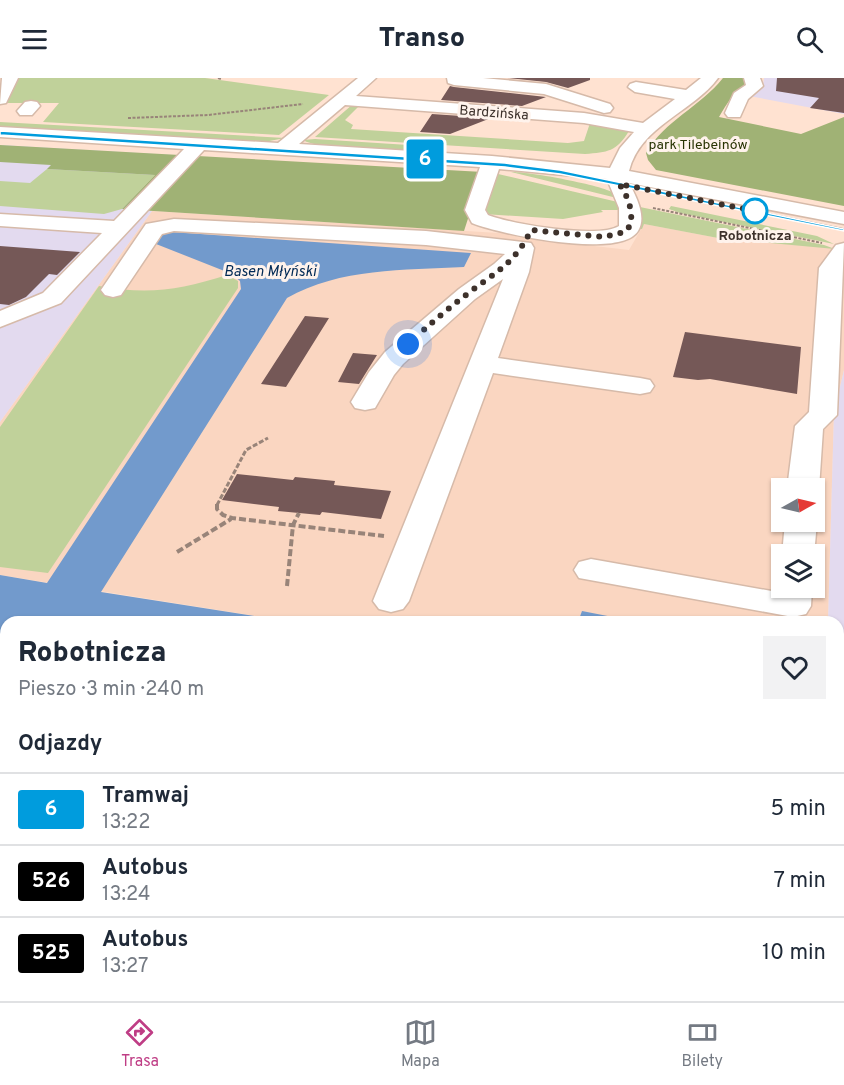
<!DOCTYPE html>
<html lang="pl">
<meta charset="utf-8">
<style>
body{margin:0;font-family:Overpass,sans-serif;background:#f2f2f3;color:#1f2937;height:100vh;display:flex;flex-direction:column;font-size:22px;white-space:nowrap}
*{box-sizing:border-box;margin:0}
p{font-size:20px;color:#747a83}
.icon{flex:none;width:33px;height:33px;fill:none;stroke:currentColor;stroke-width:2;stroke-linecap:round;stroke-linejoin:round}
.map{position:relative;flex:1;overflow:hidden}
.side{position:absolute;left:0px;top:538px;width:844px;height:386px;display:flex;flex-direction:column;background:#fff;border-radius:18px 18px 0 0;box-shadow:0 2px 4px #0004}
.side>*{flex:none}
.badge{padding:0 12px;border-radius:4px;font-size:21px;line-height:39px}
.needle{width:39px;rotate:82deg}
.buttons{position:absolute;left:771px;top:400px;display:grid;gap:12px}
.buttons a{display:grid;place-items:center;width:54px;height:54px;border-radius:0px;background:#fff;box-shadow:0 2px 4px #0004;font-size:30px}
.you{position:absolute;width:30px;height:30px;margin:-15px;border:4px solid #fff;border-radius:50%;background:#1a73e8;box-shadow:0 0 0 9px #1a73e833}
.map>.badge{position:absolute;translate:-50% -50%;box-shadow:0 0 0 3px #fff}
h2{padding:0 18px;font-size:22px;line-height:54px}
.round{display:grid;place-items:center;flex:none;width:63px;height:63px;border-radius:0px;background:#f2f2f3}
.headline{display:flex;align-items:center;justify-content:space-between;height:102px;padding:0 18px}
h1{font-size:28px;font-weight:800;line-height:45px}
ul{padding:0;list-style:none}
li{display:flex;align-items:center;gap:18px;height:72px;padding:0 18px;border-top:2px solid #e0e1e3}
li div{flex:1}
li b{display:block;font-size:22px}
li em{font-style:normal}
li .badge{min-width:66px;font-weight:700;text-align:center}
header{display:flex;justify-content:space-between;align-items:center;height:78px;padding:0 18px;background:#fff;font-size:27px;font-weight:800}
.tabs{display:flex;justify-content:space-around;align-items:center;height:84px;border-top:2px solid #e0e1e3;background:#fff;font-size:16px;color:#747a83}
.tabs a{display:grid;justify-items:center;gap:3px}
.tabs .active{color:#bf3d85}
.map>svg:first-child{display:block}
</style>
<header><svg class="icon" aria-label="menu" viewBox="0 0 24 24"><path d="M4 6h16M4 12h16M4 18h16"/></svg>Transo<svg class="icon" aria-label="search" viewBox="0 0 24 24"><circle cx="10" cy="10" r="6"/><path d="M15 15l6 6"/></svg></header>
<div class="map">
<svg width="844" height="923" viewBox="0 0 844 923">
<rect width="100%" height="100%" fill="#ffe2d1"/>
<path fill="#fad6c1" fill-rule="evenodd" d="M152 133 515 156 517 159 629 172 644 146 718 160 825 169 844 173V292L834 334 828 544H293L0 497V344ZM782 411H814V444H782ZM782 477H814V510H782Z"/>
<path fill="#e3daef" d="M764 0H844V36L749 18 763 7Z
M0 67 172 77 123 131 152 133 0 344Z
M844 292V724L838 722V544H828L834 334Z"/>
<path fill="#c0d19a" d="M17 0H205L329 17 279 57 43 44 59 25H5Z
M353 26 359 28 345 42 353 47 351 51 568 65 584 63 590 45 629 53C616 74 608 74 585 76L315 59Z
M0 44 285 60 264 64 0 49Z
M315 61 424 68 431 70 429 72C406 72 320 73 303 62Z
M47 91 155 97 122 131 104 136 0 128V103L30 105Z
M511 94C526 93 602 107 614 115 617 117 619 119 621 121Z
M498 96 622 125 625 132H601L603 134 563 141 483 136Z
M635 128 824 167 835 171 718 160 644 146 642 151 634 150Z
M671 128 817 158 834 166 680 135 669 131Z
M227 197 238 203V210L48 495 0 489V349L99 208C148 217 180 212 227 197Z"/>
<path fill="#a0b275" d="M723 0H748L749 5C736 10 726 27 719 39L801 56 844 39V128L656 92 648 82 646 75C665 42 700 29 723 0Z
M0 67 483 94 464 153 122 131 155 97 47 91 51 87 0 84Z"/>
<path fill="#729acc" d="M158 153 471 175 464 189C404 192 340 190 287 220L101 514 293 544H6V918H838L839 722 844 724V923H0V497L47 505 241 211 240 203 232 196 151 164Z
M582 533 633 543V544H578Z"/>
<path fill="#755857" d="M507 0H590V2L568 10 546 4Z
M777 0H844V35L810 30 819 20 776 13Z
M450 8 454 9 546 19 522 28 441 22Z
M432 36 491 40 450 56 420 54Z
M0 168 80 174 57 197 49 196 26 219 9 227 0 226Z
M305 238 329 240 286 309 261 306Z
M685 254 801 269 797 316 710 301 698 302 673 299Z
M353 275 377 277 359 306 338 304Z
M237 396 293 402 295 399 335 403 334 407 391 413 381 441 322 434 320 437 278 433 279 429 222 422Z"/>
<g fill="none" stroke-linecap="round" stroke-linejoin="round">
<defs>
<path id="minor" d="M2 0H18L6 25 0 26Z
M358 0H376L356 18 584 35 643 45 675 21 635 14 628 9 630 6 636 4 686 12 701 0H718C693 34 640 48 629 93L844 134V146L629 105C636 118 647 139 638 153 620 182 499 156 472 145L465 132 480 89 204 72 61 225 0 249V233L43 215 102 155 0 148V136L114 143 184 71 0 59V49L278 65ZM345 27 584 45 634 54 620 70 610 90 492 78 299 66ZM499 91 607 101 619 130V148C599 161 510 146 488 137L485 132Z
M447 0H483L546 6 610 26 613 30 610 34 604 35 544 16 454 7 448 5Z
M744 0H760L763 8 748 21 740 39H728L725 35 734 15 746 7Z
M31 23 37 24 40 28 32 37H20L17 33 25 24Z
M174 141 426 153 531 165 534 170 529 194 498 280 640 300 650 302 654 308 650 314 640 316 493 295 409 523 403 531 391 534 379 531 373 523 503 201 475 221 403 286 394 297 375 330 365 332 355 330 351 324 369 294 385 274 459 211 494 186 505 176 426 167 174 153 162 156 121 217 113 219 105 217 101 212 146 146Z
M844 165 837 337 823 351 819 411 814 417V411H787L795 348 809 334 819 190 836 167Z
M814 440 817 444 814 477H782L785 444H814Z
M591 481 777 514 782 504V510H812L811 528 806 536 793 539 579 500 574 492 579 484Z"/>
</defs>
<use href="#minor" stroke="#d6baa9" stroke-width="3"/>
<path stroke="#988479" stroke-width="2" stroke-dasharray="3 1.5" stroke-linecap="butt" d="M218 0 221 1
M128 40 208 37 303 26
M653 130 822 165"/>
<path stroke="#988479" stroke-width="3" stroke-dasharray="5 2" stroke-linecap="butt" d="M217 427 246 372 268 360"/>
<path stroke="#988479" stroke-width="4" stroke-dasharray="7 3" stroke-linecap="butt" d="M217 426V431L223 437 232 440 384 458
M177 474 231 441
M287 508 293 447 299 435"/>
<use href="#minor" fill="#fff" fill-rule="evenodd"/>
<path stroke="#63544b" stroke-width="1.5" d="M0 55 505 87 559 94 844 151"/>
</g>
<path fill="#009cdd" stroke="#fff" stroke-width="1.5" d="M0 53 505 85 560 92 844 151V153L560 96 505 89 0 57Z"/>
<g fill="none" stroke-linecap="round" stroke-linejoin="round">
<path stroke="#3d312b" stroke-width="6" stroke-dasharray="0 10.8" d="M408 266C427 249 446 232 466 217 494 195 515 186 531 152L604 159 625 154C638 143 628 117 619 106L755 133"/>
</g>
<circle fill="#fff" stroke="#009cdd" stroke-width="3" cx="755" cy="133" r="12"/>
<g text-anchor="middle" stroke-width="6" stroke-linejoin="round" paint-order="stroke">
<g font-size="14" fill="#3d312b" stroke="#fff3ec">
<text transform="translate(494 34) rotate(4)" y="5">Bardzińska</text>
</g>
<g font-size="14" fill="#283303" stroke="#fff3ec">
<text x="698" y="71">park Tilebeinów</text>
</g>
<g font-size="14" font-weight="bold" fill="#3d312b" stroke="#fff3ec">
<text x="755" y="162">Robotnicza</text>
</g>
<g font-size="15" font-style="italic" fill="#002955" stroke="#fff3ec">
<text x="270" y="198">Basen Młyński</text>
</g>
</g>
</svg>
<div class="buttons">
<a><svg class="needle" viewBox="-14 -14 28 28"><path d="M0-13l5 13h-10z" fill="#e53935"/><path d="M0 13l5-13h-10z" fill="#747a83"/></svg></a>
<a><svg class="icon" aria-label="layers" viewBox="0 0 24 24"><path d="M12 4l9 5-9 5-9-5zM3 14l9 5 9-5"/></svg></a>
</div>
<div class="you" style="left:408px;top:266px"></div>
<b class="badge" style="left:425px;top:81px;background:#009cdd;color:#fff">6</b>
<section class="side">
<div class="headline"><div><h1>Robotnicza</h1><p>Pieszo · 3 min · 240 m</p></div><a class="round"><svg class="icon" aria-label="heart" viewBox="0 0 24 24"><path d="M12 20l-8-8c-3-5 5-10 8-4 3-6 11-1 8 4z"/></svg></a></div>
<h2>Odjazdy</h2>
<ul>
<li><span class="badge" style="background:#009cdd;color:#fff">6</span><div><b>Tramwaj</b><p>13:22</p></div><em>5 min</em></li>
<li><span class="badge" style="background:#000;color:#fff">526</span><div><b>Autobus</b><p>13:24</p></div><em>7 min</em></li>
<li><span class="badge" style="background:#000;color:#fff">525</span><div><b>Autobus</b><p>13:27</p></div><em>10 min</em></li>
</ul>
</section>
</div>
<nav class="tabs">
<a class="active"><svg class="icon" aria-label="directions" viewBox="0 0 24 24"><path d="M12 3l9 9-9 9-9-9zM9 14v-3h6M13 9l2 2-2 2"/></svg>Trasa</a>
<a><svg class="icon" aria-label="map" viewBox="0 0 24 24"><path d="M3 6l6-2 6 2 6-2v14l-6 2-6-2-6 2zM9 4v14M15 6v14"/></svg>Mapa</a>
<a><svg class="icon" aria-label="tickets" viewBox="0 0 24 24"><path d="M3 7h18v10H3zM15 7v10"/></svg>Bilety</a>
</nav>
